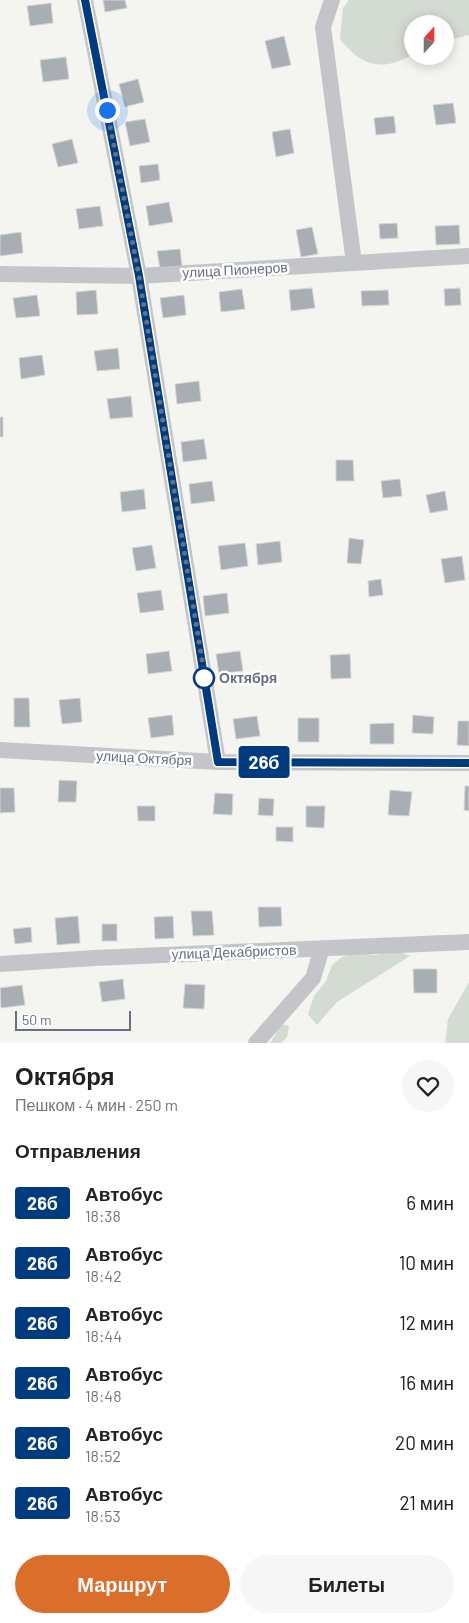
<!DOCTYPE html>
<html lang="ru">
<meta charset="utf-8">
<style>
body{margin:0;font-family:Barlow,sans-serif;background:#f6f6f6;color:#222;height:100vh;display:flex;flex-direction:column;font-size:19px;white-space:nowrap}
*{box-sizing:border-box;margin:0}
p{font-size:16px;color:#767676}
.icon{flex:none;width:28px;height:28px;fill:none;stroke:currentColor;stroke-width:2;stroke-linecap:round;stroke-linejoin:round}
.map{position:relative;height:1043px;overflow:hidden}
.drawer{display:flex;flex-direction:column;background:#fff;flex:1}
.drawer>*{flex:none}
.badge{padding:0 10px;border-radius:4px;font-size:18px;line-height:32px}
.needle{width:32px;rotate:21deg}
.controls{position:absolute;left:404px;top:15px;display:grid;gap:10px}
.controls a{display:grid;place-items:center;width:50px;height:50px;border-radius:50%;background:#fff;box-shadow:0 2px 12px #0003;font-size:25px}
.scale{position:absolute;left:15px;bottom:12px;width:116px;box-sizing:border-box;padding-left:5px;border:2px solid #657081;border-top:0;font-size:14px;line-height:18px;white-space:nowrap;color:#657081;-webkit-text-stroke:4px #fff;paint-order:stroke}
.you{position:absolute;width:25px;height:25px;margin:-12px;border:4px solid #fff;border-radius:50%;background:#1a73e8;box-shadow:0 0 0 8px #1a73e833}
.map>.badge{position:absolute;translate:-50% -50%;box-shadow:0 0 0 2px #fff}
h2{padding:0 15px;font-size:19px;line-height:45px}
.round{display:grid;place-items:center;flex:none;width:52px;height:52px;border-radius:26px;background:#f6f6f6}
.headline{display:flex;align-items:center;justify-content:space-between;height:85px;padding:0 15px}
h1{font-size:24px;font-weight:700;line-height:38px}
.action{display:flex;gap:10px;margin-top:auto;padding:10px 15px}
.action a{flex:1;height:58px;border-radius:30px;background:#db6e2a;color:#fff;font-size:20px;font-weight:700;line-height:58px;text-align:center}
.action a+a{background:#f6f6f6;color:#222}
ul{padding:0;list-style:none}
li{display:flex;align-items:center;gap:15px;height:60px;padding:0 15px}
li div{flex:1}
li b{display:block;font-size:19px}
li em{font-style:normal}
li .badge{min-width:55px;font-weight:700;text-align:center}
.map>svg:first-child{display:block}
</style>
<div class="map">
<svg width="469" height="1043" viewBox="0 0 469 1043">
<rect width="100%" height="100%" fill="#f4f5f1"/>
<path fill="#d4dbd2" d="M349 0H469V35L445 41V24H412V55C381 72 361 66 340 39L343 8Z
M396 950 410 956 337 1002 317 1025 308 1014 314 996 326 981 332 965 342 957 355 953 376 955Z
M469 982V1043H445L448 1019Z
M282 1024 289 1026 287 1037 281 1043H270Z"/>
<path fill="#a9aeb5" stroke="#d6d6d4" d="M103 0H125L127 8 105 12Z
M51 3 53 23 30 26 27 6Z
M284 36 291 65 272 69 265 41Z
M66 57 69 79 43 82 40 60Z
M138 79 144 102 125 107 119 84Z
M453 103 456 123 436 125 433 105Z
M394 116 396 133 376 135 374 118Z
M145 119 150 142 130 146 125 122Z
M290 129 294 153 276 157 272 132Z
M72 139 78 163 58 167 52 144Z
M158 164 160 180 141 183 139 166Z
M169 202 173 222 149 226 146 206Z
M100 206 103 226 79 229 76 209Z
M397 223 398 238 380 239 379 224Z
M459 225 460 244 436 245 435 226Z
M312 227 318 254 301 257 296 230Z
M21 232 23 253 0 256V235Z
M180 249 182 266 160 269 157 251Z
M312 288 315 308 291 311 289 290Z
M460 288 461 305 445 306 444 289Z
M242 289 245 309 221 312 219 292Z
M96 290 98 314 77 315 76 292Z
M388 290 389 305 362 306 361 291Z
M37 295 40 316 16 318 13 298Z
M184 295 186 315 163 318 160 298Z
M118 348 120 369 97 371 94 351Z
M42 355 45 375 21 379 19 358Z
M199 381 201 401 177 404 175 384Z
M131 396 133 417 110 419 107 399Z
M0 417H3V437H0Z
M204 439 207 459 183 462 181 442Z
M336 460H353L354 481H336Z
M400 479 402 496 383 498 381 481Z
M212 481 215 501 191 504 189 484Z
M144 489 146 509 122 512 120 492Z
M445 491 448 510 430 513 426 495Z
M349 538 364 540 361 564 347 563Z
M280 541 282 562 258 565 256 544Z
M245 543 248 566 221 570 218 546Z
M152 545 156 568 136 571 132 548Z
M462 556 465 580 445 583 441 559Z
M381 579 383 595 369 597 368 581Z
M161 590 164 610 140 613 137 593Z
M227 593 229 613 205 616 203 596Z
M169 651 172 671 148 674 146 654Z
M240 651 243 671 219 674 216 654Z
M350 654 351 678 331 679 330 655Z
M14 698H29L30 727H14Z
M80 698 82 722 62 724 59 700Z
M172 715 174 735 151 738 148 718Z
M413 715 434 717 433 734 412 733Z
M257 716 260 736 236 739 233 719Z
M298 718H319V742H298Z
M458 721H469V746L457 745Z
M394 723V744H370V724Z
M59 780 77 781 76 802H58Z
M465 786H469V811L464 810Z
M0 788H14L15 812 0 813Z
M390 790 412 792 409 816 388 815Z
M215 793 233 794 232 815 213 814Z
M259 798 274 799 273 816 258 815Z
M137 806H155V821H138Z
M306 806H325L324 828 306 827Z
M276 827H293V842L276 841Z
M258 907H281L282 926 259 927Z
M191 911H212L214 935 193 936Z
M78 916 80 943 57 945 55 918Z
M173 916 174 938 155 939 154 917Z
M102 924H117V941H102Z
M31 927 32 942 15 944 13 929Z
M413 969H437V993H414Z
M123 979 125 999 102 1002 99 982Z
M185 984 205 985 204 1009 183 1008Z
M22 985 25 1005 1 1008 0 988Z"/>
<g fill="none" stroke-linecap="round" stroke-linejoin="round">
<path stroke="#c3c5c9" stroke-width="16" d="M85 0 139 276 218 762
M332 0 323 27 354 263
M0 274 139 276 469 256
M0 750 218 762 469 763
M0 964 95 958 469 942
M256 1043 313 978 322 948"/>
</g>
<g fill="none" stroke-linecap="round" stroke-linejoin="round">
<defs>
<path id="line" d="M85 0 139 276 218 762 469 763"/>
</defs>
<use href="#line" stroke="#fff" stroke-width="11"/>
<use href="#line" stroke="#003b80" stroke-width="8"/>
<path stroke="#657081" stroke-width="5" stroke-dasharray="0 9" d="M107 110 139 276 206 684 204 678"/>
</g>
<circle fill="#fff" stroke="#003b80" stroke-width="2.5" cx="204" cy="678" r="10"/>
<g text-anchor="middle" stroke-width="5" stroke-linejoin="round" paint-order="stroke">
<g font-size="14" fill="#657081" stroke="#fff">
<text transform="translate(235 270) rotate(-3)" y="5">улица Пионеров</text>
<text transform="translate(144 758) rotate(3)" y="5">улица Октября</text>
<text transform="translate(234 952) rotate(-2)" y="5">улица Декабристов</text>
</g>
<g font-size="14" font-weight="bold" fill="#657081" stroke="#fff" text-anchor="start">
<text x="219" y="683">Октября</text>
</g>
</g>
</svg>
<div class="controls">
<a><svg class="needle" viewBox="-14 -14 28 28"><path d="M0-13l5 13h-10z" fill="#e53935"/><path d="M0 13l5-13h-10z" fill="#767676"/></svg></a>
</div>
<div class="scale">50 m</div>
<div class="you" style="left:107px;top:110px"></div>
<b class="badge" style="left:264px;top:762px;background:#003b80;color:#fff">26б</b>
</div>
<section class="drawer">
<div class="headline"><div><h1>Октября</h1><p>Пешком · 4 мин · 250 m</p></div><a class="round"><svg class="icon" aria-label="heart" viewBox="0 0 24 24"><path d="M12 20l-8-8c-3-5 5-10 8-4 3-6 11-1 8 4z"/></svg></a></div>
<h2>Отправления</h2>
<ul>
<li><span class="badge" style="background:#003b80;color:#fff">26б</span><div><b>Автобус</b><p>18:38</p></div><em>6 мин</em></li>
<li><span class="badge" style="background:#003b80;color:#fff">26б</span><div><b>Автобус</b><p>18:42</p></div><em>10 мин</em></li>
<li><span class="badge" style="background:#003b80;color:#fff">26б</span><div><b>Автобус</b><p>18:44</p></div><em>12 мин</em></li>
<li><span class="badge" style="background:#003b80;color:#fff">26б</span><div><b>Автобус</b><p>18:48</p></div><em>16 мин</em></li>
<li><span class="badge" style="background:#003b80;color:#fff">26б</span><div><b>Автобус</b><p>18:52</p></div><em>20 мин</em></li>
<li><span class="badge" style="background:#003b80;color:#fff">26б</span><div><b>Автобус</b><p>18:53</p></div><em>21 мин</em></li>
</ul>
<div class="action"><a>Маршрут</a><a>Билеты</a></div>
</section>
